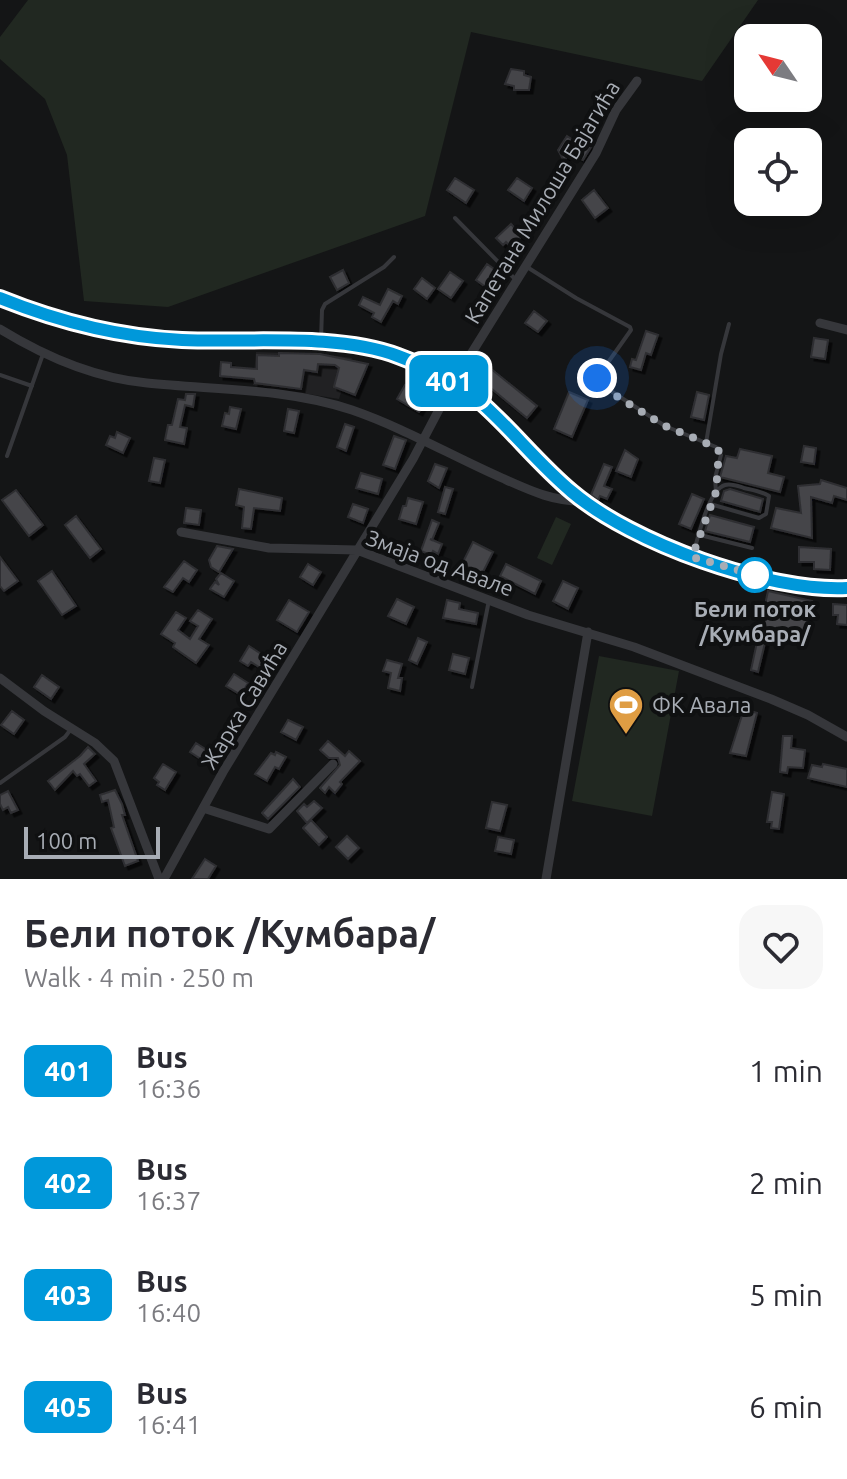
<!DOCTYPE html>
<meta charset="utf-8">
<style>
body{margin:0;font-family:Ubuntu,sans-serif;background:#f7f7f7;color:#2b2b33;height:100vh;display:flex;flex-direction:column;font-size:30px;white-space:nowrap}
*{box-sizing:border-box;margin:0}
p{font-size:26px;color:#7c7c81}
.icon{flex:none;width:44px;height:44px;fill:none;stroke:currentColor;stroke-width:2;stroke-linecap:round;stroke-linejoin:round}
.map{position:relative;height:879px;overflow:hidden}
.sheet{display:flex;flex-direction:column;background:#fff;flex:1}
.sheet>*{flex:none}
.badge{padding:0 16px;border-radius:12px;font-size:28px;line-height:52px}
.needle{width:52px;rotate:305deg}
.tools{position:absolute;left:734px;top:24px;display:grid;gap:16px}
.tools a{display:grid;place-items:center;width:88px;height:88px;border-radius:16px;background:#fff;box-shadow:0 8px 32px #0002;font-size:40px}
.scale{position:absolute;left:24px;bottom:20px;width:136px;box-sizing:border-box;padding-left:8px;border:4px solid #a8adb5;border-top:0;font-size:22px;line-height:28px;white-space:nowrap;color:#a8adb5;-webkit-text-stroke:6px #0f1011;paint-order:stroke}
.you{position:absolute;width:40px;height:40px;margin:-20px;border:6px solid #fff;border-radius:50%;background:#1a73e8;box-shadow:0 0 0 12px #1a73e833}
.map>.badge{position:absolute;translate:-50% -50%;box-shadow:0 0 0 4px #fff}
.round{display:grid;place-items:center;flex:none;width:84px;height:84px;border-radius:24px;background:#f7f7f7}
.headline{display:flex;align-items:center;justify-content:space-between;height:136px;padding:0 24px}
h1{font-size:38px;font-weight:700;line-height:60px}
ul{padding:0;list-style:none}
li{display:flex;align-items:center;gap:24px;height:112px;padding:0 24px}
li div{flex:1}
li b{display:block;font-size:30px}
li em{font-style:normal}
li .badge{min-width:88px;font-weight:700;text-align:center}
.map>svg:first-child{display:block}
</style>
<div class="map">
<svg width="847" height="879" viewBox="0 0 847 879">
<defs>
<filter id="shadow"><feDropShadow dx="3.5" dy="3.5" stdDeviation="0" flood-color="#0009"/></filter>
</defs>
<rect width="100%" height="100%" fill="#141516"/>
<path fill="#212123" d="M256 352 322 354 352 358 339 399 253 385Z"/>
<path fill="#212821" d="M28 0H758L702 81 471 32 425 216 168 307 84 301 67 155 45 99 0 59V37Z
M556 517 571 524 552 565 537 558Z
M599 656 679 671 652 816 572 801Z"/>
<path fill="#444549" stroke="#2f2f32" stroke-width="2" filter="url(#shadow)" d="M511 69 524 71V75L531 77 529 90H514V86L505 84Z
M567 136 582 146 584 143 591 147 583 160 570 152 564 161 558 150Z
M455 178 474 190 466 203 447 190Z
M517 178 532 188 524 201 508 190Z
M594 190 608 208 595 218 582 200Z
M511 224 522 236 511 247 506 242 503 245 496 238Z
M487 264 500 273 491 291 476 280Z
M343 270 349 283 337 290 330 277Z
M450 272 463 281 451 298 438 289Z
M422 278 435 288 427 299 414 289Z
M388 289 402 296 398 304 393 301 381 322 372 317 374 313 359 305 363 297 380 305Z
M534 311 547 321 538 332 525 323Z
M646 331 658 335 651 355 646 353 641 370 630 367 632 359 636 360Z
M814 338 828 340 825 359 811 357Z
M279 353 320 354 368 364 355 395 334 387 339 368 335 365 318 364 317 372 304 370 301 389 255 383 254 379 220 376 221 362 231 363V367L257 369V355L279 356Z
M490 368 537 406 527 418 481 380Z
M416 377 435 386 419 412 397 399 405 385 410 387Z
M569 392 588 400 572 437 554 429Z
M697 392 709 395 704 420 691 417Z
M186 394H195L193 407 185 405 180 427 187 428 184 444 165 440 168 425H172L178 399 185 400Z
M230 407 241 409 236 429 222 426 225 413 229 414Z
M288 409 299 411 294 433 284 431Z
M345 424 354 427 346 451 337 447Z
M117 432 130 438 123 453 106 445 110 436 115 438Z
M394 436 406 440 395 469 383 465Z
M804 446 816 448 814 464 801 462Z
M740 449 772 456 768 473 784 477 780 492 720 477 726 456 737 458Z
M625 450 638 459 631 477 616 471Z
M154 458 165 460 160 483 149 481Z
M435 464 447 468 439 488 428 481Z
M604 464 612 467 604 486 612 489 607 499 600 496 598 500 591 495Z
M361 473 382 479 378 494 356 488Z
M821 480 847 488V500L834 496 832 503 811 497 812 538 771 528 776 508 801 513 798 486 820 484Z
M445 487 453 489 445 514 438 512Z
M239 489 282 498 280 511 254 508 251 529 242 528 244 507 236 505Z
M730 489 763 499 760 512 721 501 724 491Z
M16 490 43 525 29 536 2 500Z
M692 494 704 499 691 529 679 524Z
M408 498 423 502 416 524 399 519 403 506H406Z
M353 504 368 509 363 523 348 517Z
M186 508 201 510 199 525 184 523Z
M710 515 754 527 750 542 705 531Z
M76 516 101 549 90 558 65 525Z
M432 520 439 523 432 540 430 539 442 544 438 554 433 551 431 555 421 551Z
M473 542 493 552 482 574 462 564Z
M217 546 233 549 219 572 211 567 209 560Z
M799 547 831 549 830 570 814 569V562H799Z
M0 557 18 581 4 591 0 586Z
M184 561 197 570 189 582 183 578 173 592 164 587Z
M308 564 321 572 313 585 300 577Z
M506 564 541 581 535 594 500 576Z
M52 571 76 606 62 615 38 581Z
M221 573 234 581 224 597 210 589 215 582 219 585 216 579Z
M563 581 578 588 568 609 553 601Z
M768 591 812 601 803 638 768 630 758 672 751 670Z
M397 599 414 607 406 624 388 616Z
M289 600 309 612 297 632 277 620Z
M447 600 460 603 459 609 478 613 476 624 443 618Z
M833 604 847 605V625L837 624 838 615H833Z
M198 610 212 619 199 639 209 645 196 663 173 647 175 643 161 634 176 612 186 618 178 630 190 639 198 626 190 621Z
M418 638 427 642 417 664 409 660Z
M249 646 269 659 262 669 251 662 248 666 240 661Z
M453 654 469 658 465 674 449 670Z
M387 660 402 664 398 678H402L400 691 388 688 391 673 383 671Z
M234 674 248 683 241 695 226 686Z
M42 675 59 687 51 699 34 687Z
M744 709 757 713 746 756 730 753Z
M12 711 24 720 14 734 1 725Z
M288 720 303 727 296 740 281 732Z
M783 736H792L791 748 805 750 803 768 788 767 787 773 780 772Z
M328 741 345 756 349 751 360 761 340 782 342 784 335 793 329 787 325 793 320 788 340 765 338 758H329L320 750Z
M196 743 216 756 210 765 190 752Z
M88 747 95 754 84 764 96 781 89 786 80 774 77 776 73 771 55 790 48 781 80 756Z
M276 752 286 757 279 769 275 767 267 781 255 774 271 753 275 755Z
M163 764 176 772 165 790 157 785 159 782 154 778Z
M823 764 847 769V787L808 778 812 765 822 767Z
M293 779 300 787 268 819 262 813Z
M115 790 122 804 125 815H122L138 861 125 866 111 828 114 827 108 800 102 802 100 795Z
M8 791 18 810 11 813 8 807 3 810 0 804V795Z
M772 792 784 794 779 829 771 828 772 822H767Z
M314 801 322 808 307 823 297 811 304 804 307 807Z
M492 802 507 805 500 831 486 828Z
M311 820 327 837 319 845 303 828Z
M347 836 359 848 348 859 336 847Z
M498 837 514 840 511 854 495 851Z
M205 859 216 866 208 879H192Z"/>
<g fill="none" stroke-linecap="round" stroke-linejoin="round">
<path stroke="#36373b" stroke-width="4" d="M455 218 516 280
M527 267 576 298 630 327 631 330 597 378V382L665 426 716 447 721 455 715 478 716 492
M321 340 322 310 325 304 384 267 394 257
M0 375 32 386
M706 443 721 354 729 324
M7 456 43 354
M700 535 752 548
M693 555C698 538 708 490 725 485 731 483 738 486 744 488 753 490 761 491 769 496L766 514 759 518 710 504
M472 687 489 600
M0 783 65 737 71 729"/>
<path stroke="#36373b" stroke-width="9" d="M820 323 847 330
M0 329C44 356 95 378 147 383 215 390 287 388 352 410 404 428 452 456 502 478 529 490 554 502 583 501
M181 532 269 548 357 550 528 615 634 647 771 699 808 715 847 737
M0 678 44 711 95 743 114 761 159 879
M203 808 269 829 333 764
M164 879 223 772 413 459 453 383 596 153 616 110 637 81
M546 879 588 632"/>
<path stroke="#44464a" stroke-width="12" d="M0 298C57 321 120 337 182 340 248 343 336 333 398 356 425 366 454 381 477 399 511 427 538 464 572 492 634 545 765 592 847 588"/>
</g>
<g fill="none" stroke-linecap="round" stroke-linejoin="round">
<defs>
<path id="line" d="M0 298C57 321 120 337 182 340 248 343 336 333 398 356 425 366 454 381 477 399 511 428 538 464 572 492 632 543 768 592 847 588"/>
</defs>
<use href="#line" stroke="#fff" stroke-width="18"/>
<use href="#line" stroke="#0098da" stroke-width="12"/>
<path stroke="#a8adb5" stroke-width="8" stroke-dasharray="0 14.4" d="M597 378 600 386 665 426 706 443 719 451 716 492 692 557 763 577 755 575"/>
</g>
<defs>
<symbol id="stadium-pin" viewBox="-11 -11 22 30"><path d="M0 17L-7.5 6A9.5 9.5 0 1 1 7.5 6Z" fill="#df9d43" stroke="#0f1011"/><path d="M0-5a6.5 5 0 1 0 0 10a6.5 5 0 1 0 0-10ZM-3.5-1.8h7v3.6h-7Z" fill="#fff"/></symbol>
</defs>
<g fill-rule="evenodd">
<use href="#stadium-pin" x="606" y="685" width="40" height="54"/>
</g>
<circle fill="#fff" stroke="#0098da" stroke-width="4" cx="755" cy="575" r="16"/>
<g text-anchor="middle" stroke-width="8" stroke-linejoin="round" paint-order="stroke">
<g font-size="22" fill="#a8adb5" stroke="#0f1011">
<text transform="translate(542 202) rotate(-59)" y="8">Капетана Милоша Бајагића</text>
<text transform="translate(440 563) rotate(20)" y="8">Змаја од Авале</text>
<text transform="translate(244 705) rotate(-59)" y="8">Жарка Савића</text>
</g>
<g font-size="22" font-weight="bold" fill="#a8adb5" stroke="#0f1011">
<text x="755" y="617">Бели поток<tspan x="755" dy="25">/Кумбара/</tspan></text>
</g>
<g font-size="22" fill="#a8adb5" stroke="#0f1011" text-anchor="start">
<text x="652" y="713">ФК Авала</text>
</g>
</g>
</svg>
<div class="tools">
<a><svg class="needle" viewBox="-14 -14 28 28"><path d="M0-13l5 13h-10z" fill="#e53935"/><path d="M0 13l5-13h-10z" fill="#7c7c81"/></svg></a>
<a><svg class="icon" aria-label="locate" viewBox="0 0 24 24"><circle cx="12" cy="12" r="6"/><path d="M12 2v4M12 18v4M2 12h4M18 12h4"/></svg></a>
</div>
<div class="scale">100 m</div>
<div class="you" style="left:597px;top:378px"></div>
<b class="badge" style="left:449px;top:381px;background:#0098da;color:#fff">401</b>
</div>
<section class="sheet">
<div class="headline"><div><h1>Бели поток /Кумбара/</h1><p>Walk · 4 min · 250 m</p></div><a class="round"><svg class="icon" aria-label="heart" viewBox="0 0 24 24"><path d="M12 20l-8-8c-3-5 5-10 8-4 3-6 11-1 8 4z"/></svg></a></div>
<ul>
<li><span class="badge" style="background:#0098da;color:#fff">401</span><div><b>Bus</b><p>16:36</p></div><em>1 min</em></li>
<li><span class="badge" style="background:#0098da;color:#fff">402</span><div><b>Bus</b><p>16:37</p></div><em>2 min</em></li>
<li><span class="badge" style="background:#0098da;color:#fff">403</span><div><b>Bus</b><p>16:40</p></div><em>5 min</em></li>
<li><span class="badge" style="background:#0098da;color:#fff">405</span><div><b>Bus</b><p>16:41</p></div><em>6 min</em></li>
</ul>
</section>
